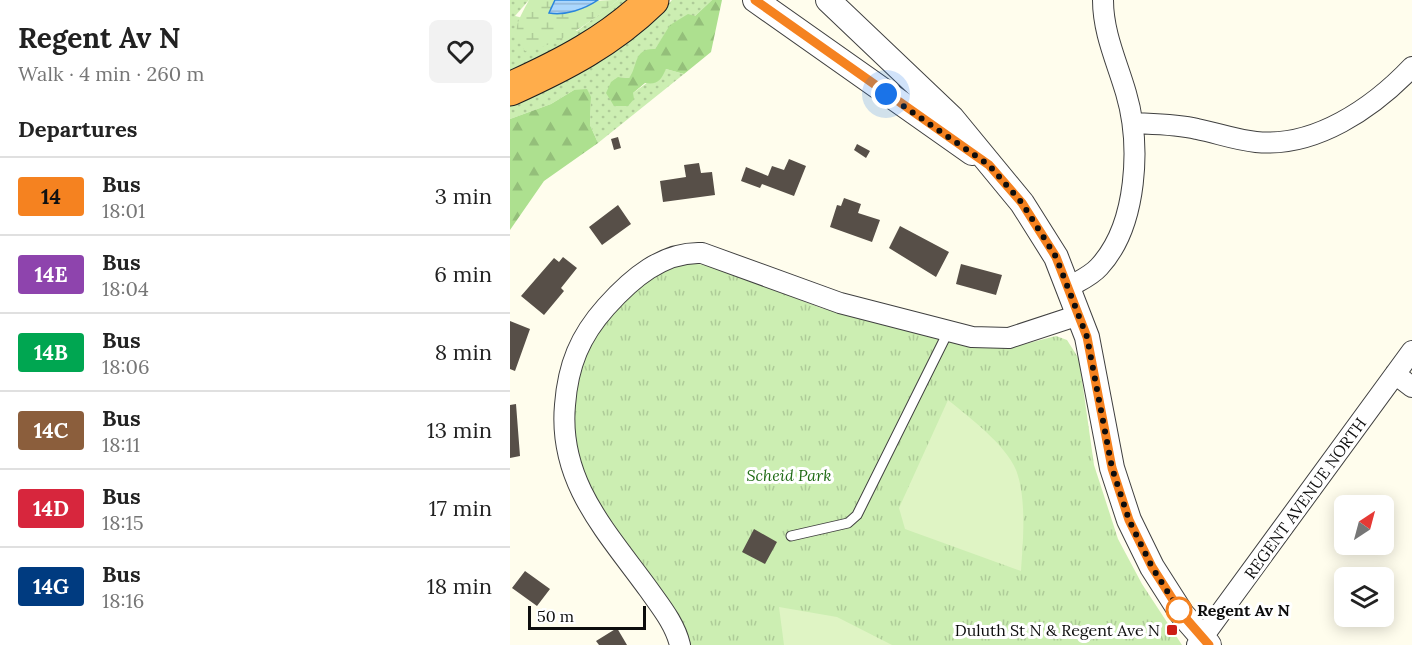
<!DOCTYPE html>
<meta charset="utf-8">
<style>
body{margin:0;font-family:Lora,serif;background:#f2f2f2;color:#222;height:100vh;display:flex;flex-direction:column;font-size:22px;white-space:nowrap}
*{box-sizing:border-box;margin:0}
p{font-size:20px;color:#767676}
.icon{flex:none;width:33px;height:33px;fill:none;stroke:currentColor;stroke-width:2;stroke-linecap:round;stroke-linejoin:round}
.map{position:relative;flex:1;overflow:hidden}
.side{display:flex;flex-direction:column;background:#fff;width:510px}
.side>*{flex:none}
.badge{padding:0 12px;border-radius:4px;font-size:21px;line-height:39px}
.needle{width:39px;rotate:36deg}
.controls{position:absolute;left:824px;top:495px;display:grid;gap:12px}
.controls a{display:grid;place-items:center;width:60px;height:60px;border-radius:9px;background:#fff;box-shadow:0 3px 15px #0003;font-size:30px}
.scale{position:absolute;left:18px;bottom:15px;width:118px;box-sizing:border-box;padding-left:6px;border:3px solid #0d0d0d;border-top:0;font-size:16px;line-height:21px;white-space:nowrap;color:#0d0d0d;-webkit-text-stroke:4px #fff;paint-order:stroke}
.you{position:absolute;width:30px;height:30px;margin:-15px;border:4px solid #fff;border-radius:50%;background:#1a73e8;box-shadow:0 0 0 9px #1a73e833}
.map>.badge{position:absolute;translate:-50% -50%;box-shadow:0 0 0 3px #fff}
h2{padding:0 18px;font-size:22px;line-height:54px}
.round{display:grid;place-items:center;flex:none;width:63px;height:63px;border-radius:9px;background:#f2f2f2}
.summary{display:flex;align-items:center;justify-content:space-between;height:102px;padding:0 18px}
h1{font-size:28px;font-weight:700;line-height:45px}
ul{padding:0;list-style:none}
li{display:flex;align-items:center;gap:18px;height:78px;padding:0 18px;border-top:2px solid #e0e0e0}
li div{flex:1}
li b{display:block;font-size:22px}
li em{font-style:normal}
li .badge{min-width:66px;font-weight:700;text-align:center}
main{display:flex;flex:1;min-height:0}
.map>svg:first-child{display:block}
</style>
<main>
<section class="side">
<div class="summary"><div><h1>Regent Av N</h1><p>Walk · 4 min · 260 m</p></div><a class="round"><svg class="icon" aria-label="heart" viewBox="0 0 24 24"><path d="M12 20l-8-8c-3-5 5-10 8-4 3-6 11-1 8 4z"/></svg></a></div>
<h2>Departures</h2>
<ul>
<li><span class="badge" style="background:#f58220;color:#111">14</span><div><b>Bus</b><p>18:01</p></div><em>3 min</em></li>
<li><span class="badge" style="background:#8e44ad;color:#fff">14E</span><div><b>Bus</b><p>18:04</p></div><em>6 min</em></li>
<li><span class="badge" style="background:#00a651;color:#fff">14B</span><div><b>Bus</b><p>18:06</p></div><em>8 min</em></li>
<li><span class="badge" style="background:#8b5e3c;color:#fff">14C</span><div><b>Bus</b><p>18:11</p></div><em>13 min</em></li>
<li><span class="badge" style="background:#d7263d;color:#fff">14D</span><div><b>Bus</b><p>18:15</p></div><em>17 min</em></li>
<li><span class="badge" style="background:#003b80;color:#fff">14G</span><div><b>Bus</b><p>18:16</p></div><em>18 min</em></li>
</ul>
</section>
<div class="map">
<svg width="902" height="645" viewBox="0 0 902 645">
<defs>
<pattern id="grass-dots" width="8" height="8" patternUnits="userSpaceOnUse" patternTransform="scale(1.5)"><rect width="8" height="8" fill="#cceeb2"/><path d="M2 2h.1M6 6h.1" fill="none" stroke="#aecb98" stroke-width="1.8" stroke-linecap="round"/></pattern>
<pattern id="forest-firs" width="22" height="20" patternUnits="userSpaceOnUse" patternTransform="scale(1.5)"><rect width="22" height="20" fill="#ade08f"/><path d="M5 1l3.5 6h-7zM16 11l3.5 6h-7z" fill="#94bf7a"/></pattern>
<pattern id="wetland-marsh" width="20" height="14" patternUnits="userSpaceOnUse" patternTransform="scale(1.5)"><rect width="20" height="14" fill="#cceeb2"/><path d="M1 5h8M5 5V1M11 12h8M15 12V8" fill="none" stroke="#aecb98"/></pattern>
<pattern id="park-tufts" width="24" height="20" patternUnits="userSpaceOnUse" patternTransform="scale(1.5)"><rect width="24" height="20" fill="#cceeb2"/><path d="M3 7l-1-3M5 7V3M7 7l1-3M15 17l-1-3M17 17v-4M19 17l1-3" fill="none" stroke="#aecb98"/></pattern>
<pattern id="water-rules" width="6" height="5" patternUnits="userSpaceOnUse" patternTransform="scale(1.5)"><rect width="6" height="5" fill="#abd7fd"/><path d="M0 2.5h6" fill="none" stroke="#92b7d8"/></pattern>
</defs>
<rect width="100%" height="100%" fill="#fffded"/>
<path fill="url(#grass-dots)" d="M0 0H19L5 16 67 31 108 0H120L110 10 0 80Z
M162 0H202L185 16 161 25 145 49 119 78 108 77 123 93 156 69 174 74 88 143 80 125 81 97 64 90 41 104 0 119V102C65 76 115 53 162 0Z"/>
<path fill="url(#forest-firs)" d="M202 0H212L201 52 174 74 156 69C151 80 148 85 135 83L123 93 124 99 118 106H104L96 93 101 82 108 77 119 78C128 67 123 48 145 49L160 25 178 14 185 16Z
M77 89 81 97 80 125 88 143 34 181 0 230V119L41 104 64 90Z"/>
<path fill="url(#wetland-marsh)" d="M19 0H45L39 13C57 17 72 6 87 1 93 0 102 0 108 0 80 22 51 45 15 51 0 30 8 21 19 0Z"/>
<path fill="url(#park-tufts)" d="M173 263 201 265 311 308 469 348 511 345 546 336 557 340 569 359 584 465 608 539 632 584 672 645H180C176 623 160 603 147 585 108 532 61 482 64 412 65 379 71 354 91 327 110 302 141 271 173 263Z"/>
<path fill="#dff4c4" d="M438 400C459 417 496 445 506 470 517 498 513 542 511 571L395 529 389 508Z
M269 607 327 617 382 645H274Z"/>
<path fill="url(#water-rules)" stroke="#2a85dc" stroke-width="1.5" d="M45 0H88C75 9 55 16 39 13Z"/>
<path fill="#574f48" d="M108 137 111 148 104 150 101 139Z
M347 144 360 151 356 158 344 150Z
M279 159 296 166 284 196 252 184 250 188 231 181 236 167 258 176 262 166 274 170Z
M189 163 191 173 202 172 205 195 153 202 150 181 176 177 174 165Z
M334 198 351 204 348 213 370 220 362 242 320 227 327 205 331 206Z
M108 205 121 224 92 245 79 227Z
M390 226 439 252 426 277 379 248Z
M53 257 67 268 51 288 54 291 34 315 11 296 44 258 49 262Z
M451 264 492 275 486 295 446 284Z
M0 321 20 329 5 371 0 369Z
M6 404 10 456 0 458V405Z
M244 529 267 542 255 564 232 552Z
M15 571 40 589 27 606 2 588Z
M107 628 117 645H89L86 641Z"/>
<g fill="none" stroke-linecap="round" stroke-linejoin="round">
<defs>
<path id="service" d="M281 536 338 523 347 515 438 332"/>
<path id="minor" d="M623 123C644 124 667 124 687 129 707 133 726 140 746 142 805 148 863 108 902 67
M559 287C569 281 581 276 589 267 628 225 631 144 616 93 607 62 593 33 593 0
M885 374 902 387
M170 645C165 624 151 607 139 590 97 532 48 482 55 405 58 365 70 336 96 307 121 279 153 251 192 253L330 303 462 337 499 338 569 315
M687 645 902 351"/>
<path id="tertiary" d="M245 0 462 153
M318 0 442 118 512 203 546 257 577 337 602 468 619 520 642 567 672 614 699 645"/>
<path id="motorway" d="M0 89C53 65 100 41 142 0"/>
</defs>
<use href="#service" stroke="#404040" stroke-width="11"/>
<use href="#minor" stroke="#404040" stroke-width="22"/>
<use href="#tertiary" stroke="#404040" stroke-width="26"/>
<use href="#motorway" stroke="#1e1e1e" stroke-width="35"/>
<use href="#service" stroke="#fff" stroke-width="9"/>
<use href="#minor" stroke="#fff" stroke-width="20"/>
<use href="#tertiary" stroke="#fff" stroke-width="24"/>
<use href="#motorway" stroke="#ffad4b" stroke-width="33"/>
</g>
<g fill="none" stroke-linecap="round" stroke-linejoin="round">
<defs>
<path id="line" d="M245 0 479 165 512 203 546 257 577 337 602 468 619 520 642 567 672 614 699 645"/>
</defs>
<use href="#line" stroke="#fff" stroke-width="14"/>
<use href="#line" stroke="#f58220" stroke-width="9"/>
<path stroke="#0d0d0d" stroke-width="6" stroke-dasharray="0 10.8" d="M376 94 479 165 512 203 546 257 577 337 602 468 619 520 642 567 669 610"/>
</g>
<circle fill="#fff" stroke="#f58220" stroke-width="3" cx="669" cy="610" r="12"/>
<rect fill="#cc1d16" stroke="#fff" stroke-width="2" x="656" y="624" width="12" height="12" rx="3"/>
<g text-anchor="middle" stroke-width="6" stroke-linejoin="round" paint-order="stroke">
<g font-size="16" font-style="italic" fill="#206b16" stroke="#fff">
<text x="279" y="481">Scheid Park</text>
</g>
<g font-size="16" fill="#0d0d0d" stroke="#fff">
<text transform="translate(795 498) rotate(-54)" y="6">REGENT AVENUE NORTH</text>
</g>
<g font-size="16" font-weight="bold" fill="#0d0d0d" stroke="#fff" text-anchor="start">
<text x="687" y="616">Regent Av N</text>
</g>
<g font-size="16" fill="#0d0d0d" stroke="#fff" text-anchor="end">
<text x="650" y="636">Duluth St N &amp; Regent Ave N</text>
</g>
</g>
</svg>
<div class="controls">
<a><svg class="needle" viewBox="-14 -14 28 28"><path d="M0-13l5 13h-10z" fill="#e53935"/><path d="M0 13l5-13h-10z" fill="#767676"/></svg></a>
<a><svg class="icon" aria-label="layers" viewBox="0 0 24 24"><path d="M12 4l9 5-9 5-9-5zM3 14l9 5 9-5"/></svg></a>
</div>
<div class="scale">50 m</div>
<div class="you" style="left:376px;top:94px"></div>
</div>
</main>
